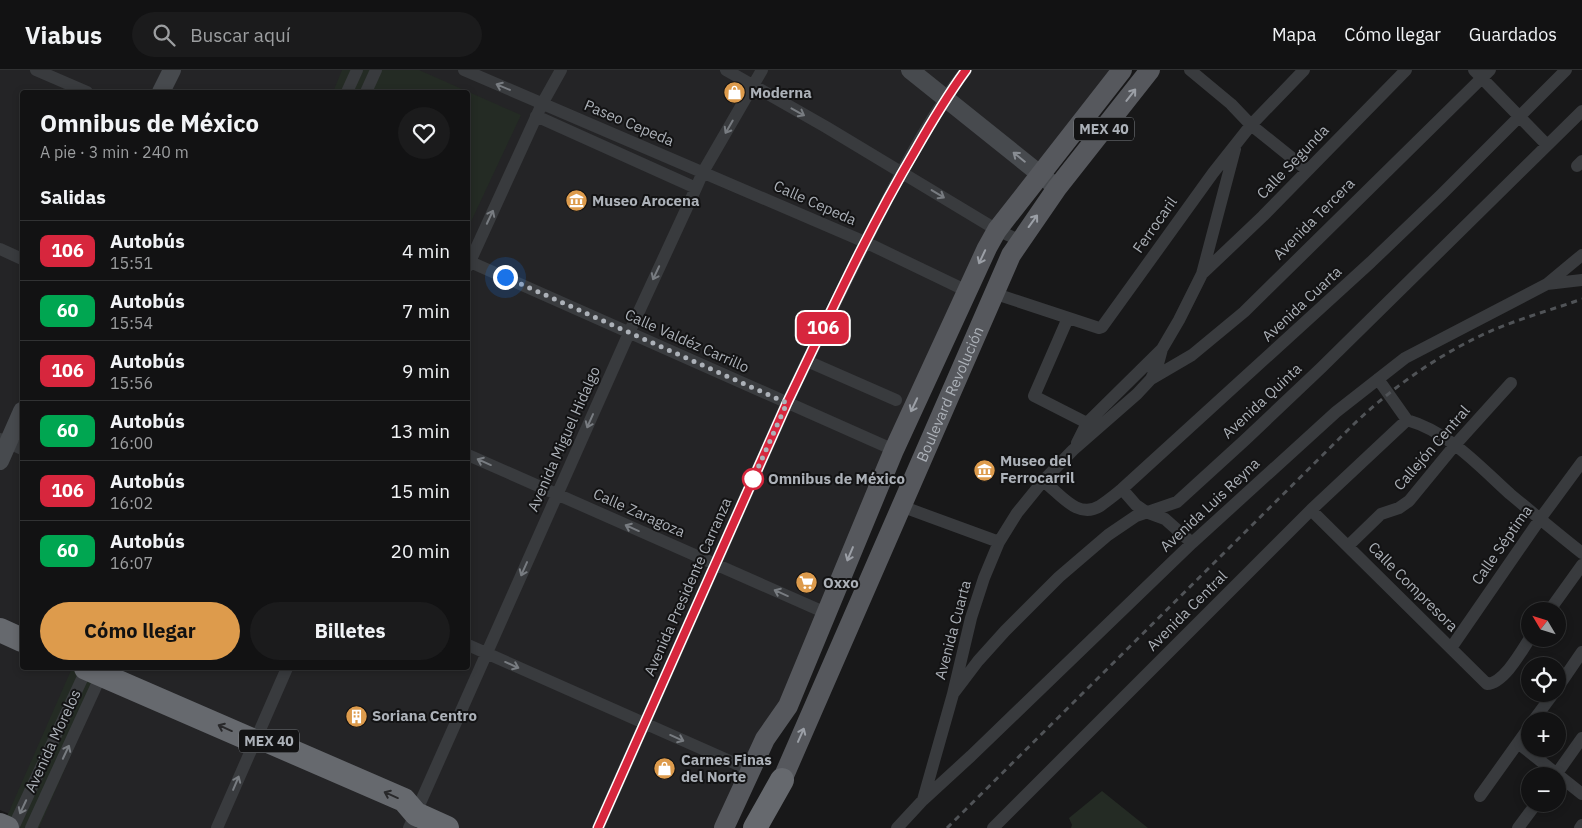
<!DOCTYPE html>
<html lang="es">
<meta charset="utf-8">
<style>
body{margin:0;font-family:"IBM Plex Sans",sans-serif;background:#1b1b1c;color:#f1f3f6;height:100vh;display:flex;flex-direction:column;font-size:19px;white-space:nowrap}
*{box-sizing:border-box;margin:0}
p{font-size:16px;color:#9c9ea0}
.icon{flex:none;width:28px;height:28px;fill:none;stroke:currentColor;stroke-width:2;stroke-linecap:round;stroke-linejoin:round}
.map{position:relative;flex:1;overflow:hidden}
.drawer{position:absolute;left:20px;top:20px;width:450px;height:580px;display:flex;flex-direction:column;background:#121213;border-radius:5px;box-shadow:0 2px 8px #0003,0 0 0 1px #313233}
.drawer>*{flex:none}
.badge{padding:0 10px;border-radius:8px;font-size:18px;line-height:32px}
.needle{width:32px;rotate:308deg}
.fabs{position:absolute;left:1521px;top:532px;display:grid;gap:10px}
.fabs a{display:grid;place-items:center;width:45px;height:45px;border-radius:50%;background:#121213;box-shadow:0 2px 8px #0003,0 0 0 1px #313233;font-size:25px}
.you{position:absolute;width:25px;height:25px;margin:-12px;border:4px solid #fff;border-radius:50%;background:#1a73e8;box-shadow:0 0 0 8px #1a73e833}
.map>.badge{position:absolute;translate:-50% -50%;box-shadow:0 0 0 2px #fff}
h2{padding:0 20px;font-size:19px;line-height:45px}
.round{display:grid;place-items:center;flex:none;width:52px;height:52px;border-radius:26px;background:#1b1b1c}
.overview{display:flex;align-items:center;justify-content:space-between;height:85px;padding:0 20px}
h1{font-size:24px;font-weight:700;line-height:38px}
.primary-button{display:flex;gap:10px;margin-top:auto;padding:10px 20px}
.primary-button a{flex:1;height:58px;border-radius:30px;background:#dd9b4c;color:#111;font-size:20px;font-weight:700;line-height:58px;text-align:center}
.primary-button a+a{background:#1b1b1c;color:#f1f3f6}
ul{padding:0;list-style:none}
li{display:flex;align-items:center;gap:15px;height:60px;padding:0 20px;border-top:1px solid #313233}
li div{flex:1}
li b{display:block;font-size:19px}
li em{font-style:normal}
li .badge{min-width:55px;font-weight:700;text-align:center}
header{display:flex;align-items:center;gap:30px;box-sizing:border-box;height:70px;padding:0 25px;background:#121213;border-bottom:1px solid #313233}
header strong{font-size:24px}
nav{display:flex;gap:28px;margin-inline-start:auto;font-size:18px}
.search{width:350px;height:45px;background:#1b1b1c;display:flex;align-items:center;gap:12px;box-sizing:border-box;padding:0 18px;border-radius:28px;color:#9c9ea0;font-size:19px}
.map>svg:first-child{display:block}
</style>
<header>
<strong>Viabus</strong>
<div class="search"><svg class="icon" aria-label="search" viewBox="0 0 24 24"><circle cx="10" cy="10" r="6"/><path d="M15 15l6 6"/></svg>Buscar aquí</div>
<nav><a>Mapa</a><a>Cómo llegar</a><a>Guardados</a></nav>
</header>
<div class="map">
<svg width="1582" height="758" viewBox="0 0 1582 758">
<rect width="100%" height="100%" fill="#181819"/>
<path fill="#242426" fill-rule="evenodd" d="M0 0H1128L1011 147 732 758H41L0 740ZM22 22H468V598H22Z"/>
<path fill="#242b24" d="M342 0H419L521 45 468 158V22H333Z
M72 598H109L39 758H15L4 753Z
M1102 721 1148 758H1071L1072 755 1069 748Z"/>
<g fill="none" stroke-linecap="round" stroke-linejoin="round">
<path stroke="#393b3e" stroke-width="12" d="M36 0 87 22
M464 0 865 172 967 221
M726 0 826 57 997 160 1019 170
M1190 0 1231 34 1251 55 1307 100
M1474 0 1547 75
M347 22 357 0
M366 22 376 0
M536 46 696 118
M1577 96 1582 91
M0 179 22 189
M468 191 894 380
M468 196 542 34 561 0
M1202 204 1263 146 1406 0
M1547 214 1582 210
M993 223 1099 258 1102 257 1213 103 1251 55 1304 0
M1068 248 1034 326 1087 353
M807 291 896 330
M1151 309 1192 285 1244 242 1490 0
M1378 309 1407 350
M1407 350C1449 362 1479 396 1510 424 1534 444 1558 464 1582 483
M0 369 22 379
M1077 373 1087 353 1162 279 1179 250 1202 204 1235 79
M468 385 826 543
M1043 411C1060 423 1077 450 1100 436 1107 431 1115 425 1122 419L1371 192 1441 125 1566 0
M1122 419 1136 435 1146 442 1165 449 1192 473
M901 436 999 472
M1311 440 1487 614C1504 613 1521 582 1530 568
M1348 476 1381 444 1399 438 1409 431 1455 375 1511 313
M1549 541 1582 495
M468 575 750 700
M1451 578 1540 449 1582 392
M1558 617 1582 582
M953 624 978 591 1005 561 1059 507 1108 465 1136 446 1177 432 1245 370 1321 298 1582 41
M1533 651 1553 624
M1518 673 1582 724
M1555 706 1582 668
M1480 726 1530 656
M923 730 953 624 971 548 984 508 999 472 1017 443 1043 411 1073 380 1137 324 1151 309 1158 294 1162 279
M13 758 87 598
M31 758 103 601
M217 758 287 598
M409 758 629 263 696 118 703 102 762 0
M598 758 787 333C819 266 851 199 885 134 909 88 934 41 966 0
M897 758 923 730 971 686 1192 473 1336 342 1405 288 1547 214 1582 185
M993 758 1311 440 1407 350
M1518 758 1536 734
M1580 758 1582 755"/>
<path stroke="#474a4e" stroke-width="18" d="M910 0 1051 113
M161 22 172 0
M0 391 22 341"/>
<g stroke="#56585d" stroke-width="20">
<path id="s1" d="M776 724 1011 185 1057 118 1150 0"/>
<path d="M724 758 765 669 788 636 894 380 987 178 997 160 1122 0"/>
</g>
<path stroke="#66696e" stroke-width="24" d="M0 560 22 570
M86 598 254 671H268L404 730 416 744 447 758
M0 755 7 758
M755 758 782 710"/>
<path stroke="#505357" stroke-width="3" stroke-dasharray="6 5" stroke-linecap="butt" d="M947 758 1354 354C1396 314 1445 280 1498 258 1525 247 1554 239 1582 229"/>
</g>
<defs><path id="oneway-shaft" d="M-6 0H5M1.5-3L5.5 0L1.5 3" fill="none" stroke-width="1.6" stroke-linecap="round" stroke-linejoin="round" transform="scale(1.25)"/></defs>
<g stroke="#787c81">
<use href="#oneway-shaft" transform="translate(503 17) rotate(-157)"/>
<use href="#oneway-shaft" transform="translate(798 42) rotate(29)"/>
<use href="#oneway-shaft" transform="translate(729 57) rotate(120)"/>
<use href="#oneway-shaft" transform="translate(938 124) rotate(31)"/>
<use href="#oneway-shaft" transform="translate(490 147) rotate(-65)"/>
<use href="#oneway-shaft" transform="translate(656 203) rotate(115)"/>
<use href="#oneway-shaft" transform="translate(590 351) rotate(114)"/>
<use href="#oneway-shaft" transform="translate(484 392) rotate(-156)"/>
<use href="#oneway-shaft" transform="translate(632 458) rotate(-156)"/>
<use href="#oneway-shaft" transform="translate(524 499) rotate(114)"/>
<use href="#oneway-shaft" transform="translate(781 523) rotate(-156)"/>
<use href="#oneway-shaft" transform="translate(512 595) rotate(24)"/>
<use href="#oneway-shaft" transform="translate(677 668) rotate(24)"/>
<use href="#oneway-shaft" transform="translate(66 682) rotate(-65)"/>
<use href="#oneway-shaft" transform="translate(236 713) rotate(-67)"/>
<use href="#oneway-shaft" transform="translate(23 737) rotate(115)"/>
</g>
<g stroke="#9b9fa6">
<use href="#oneway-shaft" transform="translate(1131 25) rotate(-52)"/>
<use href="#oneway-shaft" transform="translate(1033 151) rotate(-54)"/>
<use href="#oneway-shaft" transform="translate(982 187) rotate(115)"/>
<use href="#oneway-shaft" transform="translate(914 335) rotate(115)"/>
<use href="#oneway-shaft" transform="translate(850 484) rotate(113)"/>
<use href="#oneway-shaft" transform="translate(801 665) rotate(-66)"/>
</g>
<use stroke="#898d93" href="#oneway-shaft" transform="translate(1019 87) rotate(-141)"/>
<g stroke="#28282a">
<use href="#oneway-shaft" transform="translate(225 658) rotate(-156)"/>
<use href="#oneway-shaft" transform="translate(391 725) rotate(-156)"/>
</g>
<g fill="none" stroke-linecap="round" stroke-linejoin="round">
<defs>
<path id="line" d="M598 758 787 333C828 248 867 162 915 81 931 53 947 26 966 0"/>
</defs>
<use href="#line" stroke="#fff" stroke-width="11"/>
<use href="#line" stroke="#d7263d" stroke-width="8"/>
<path stroke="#acb1b8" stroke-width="5" stroke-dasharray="0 9" d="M505 207 787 333 753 409"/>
</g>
<defs>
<symbol id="shop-disc" viewBox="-11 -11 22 22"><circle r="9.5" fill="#dd9b4c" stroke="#131314"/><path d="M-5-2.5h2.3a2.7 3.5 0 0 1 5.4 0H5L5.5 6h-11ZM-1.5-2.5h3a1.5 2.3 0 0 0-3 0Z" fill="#fff"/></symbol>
<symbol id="museum-disc" viewBox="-11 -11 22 22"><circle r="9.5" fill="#dd9b4c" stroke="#131314"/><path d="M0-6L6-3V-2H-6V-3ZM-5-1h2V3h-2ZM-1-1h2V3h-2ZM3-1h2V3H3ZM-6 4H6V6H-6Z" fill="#fff"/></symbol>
<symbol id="supermarket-disc" viewBox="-11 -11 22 22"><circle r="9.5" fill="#dd9b4c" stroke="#131314"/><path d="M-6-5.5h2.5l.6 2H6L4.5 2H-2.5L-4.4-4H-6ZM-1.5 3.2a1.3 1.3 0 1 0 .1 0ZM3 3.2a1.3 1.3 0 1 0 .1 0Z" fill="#fff"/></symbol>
<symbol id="building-disc" viewBox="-11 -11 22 22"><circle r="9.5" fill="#dd9b4c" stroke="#131314"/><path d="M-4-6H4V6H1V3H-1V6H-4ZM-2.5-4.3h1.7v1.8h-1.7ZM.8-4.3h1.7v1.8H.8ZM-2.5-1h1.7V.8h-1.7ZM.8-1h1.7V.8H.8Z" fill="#fff"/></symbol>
</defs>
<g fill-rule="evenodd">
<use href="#shop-disc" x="722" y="10" width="25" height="25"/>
<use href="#museum-disc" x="564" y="118" width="25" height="25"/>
<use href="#museum-disc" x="972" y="388" width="25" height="25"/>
<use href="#supermarket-disc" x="794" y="500" width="25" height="25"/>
<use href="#building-disc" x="344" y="634" width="25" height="25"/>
<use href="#shop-disc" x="652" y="686" width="25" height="25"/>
</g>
<circle fill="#fff" stroke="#d7263d" stroke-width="2.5" cx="753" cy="409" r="10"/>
<g text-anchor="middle" stroke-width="4" stroke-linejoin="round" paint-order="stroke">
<g fill="#131314" stroke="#7e8287" stroke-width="1">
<rect x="1074" y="47.5" width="60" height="23" rx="4"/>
<rect x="239" y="659.5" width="60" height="23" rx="4"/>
</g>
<g font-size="14" font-weight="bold" fill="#acb1b8">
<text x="1104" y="64">MEX 40</text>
<text x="269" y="676">MEX 40</text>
</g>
<g font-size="15" font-weight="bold" fill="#acb1b8" stroke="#131314" text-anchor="start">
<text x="750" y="28">Moderna</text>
<text x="592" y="136">Museo Arocena</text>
<text x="1000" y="396">Museo del<tspan x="1000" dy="17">Ferrocarril</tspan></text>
<text x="823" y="518">Oxxo</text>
<text x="372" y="651">Soriana Centro</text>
<text x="681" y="695">Carnes Finas<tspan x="681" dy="17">del Norte</tspan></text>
</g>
<g font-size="15" fill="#acb1b8" stroke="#131314">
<text transform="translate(629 53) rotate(23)" y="5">Paseo Cepeda</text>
<text transform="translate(1293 92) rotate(-46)" y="5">Calle Segunda</text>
<text transform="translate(815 133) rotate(24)" y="5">Calle Cepeda</text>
<text transform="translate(1314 149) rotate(-45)" y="5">Avenida Tercera</text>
<text transform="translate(1155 155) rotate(-55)" y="5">Ferrocaril</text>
<text transform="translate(1302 234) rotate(-43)" y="5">Avenida Cuarta</text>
<text transform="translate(687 271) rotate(24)" y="5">Calle Valdéz Carrillo</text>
<text dy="5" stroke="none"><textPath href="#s1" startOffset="436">Boulevard Revolución</textPath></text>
<text transform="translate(1262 331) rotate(-43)" y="5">Avenida Quinta</text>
<text transform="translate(564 369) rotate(-66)" y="5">Avenida Miguel Hidalgo</text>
<text transform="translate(1432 378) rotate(-49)" y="5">Callejón Central</text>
<text transform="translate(1210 435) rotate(-43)" y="5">Avenida Luis Reyna</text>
<text transform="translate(639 443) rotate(24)" y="5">Calle Zaragoza</text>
<text transform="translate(1502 475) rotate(-55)" y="5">Calle Séptima</text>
<text transform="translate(688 517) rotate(-66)" y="5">Avenida Presidente Carranza</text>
<text transform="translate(1413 517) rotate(45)" y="5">Calle Compresora</text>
<text transform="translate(1187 541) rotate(-45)" y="5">Avenida Central</text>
<text transform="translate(953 560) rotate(-75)" y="5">Avenida Cuarta</text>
<text transform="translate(53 671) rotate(-65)" y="5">Avenida Morelos</text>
</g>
<g font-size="15" font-weight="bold" fill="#acb1b8" stroke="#131314" text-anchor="start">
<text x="768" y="414">Omnibus de México</text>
</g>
</g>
</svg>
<div class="fabs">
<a><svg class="needle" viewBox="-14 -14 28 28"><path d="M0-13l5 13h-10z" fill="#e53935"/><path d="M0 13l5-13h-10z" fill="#9c9ea0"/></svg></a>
<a><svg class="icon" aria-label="locate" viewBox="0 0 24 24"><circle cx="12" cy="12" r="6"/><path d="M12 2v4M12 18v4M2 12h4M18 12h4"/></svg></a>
<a>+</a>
<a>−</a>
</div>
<div class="you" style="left:505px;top:207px"></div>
<b class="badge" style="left:823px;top:258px;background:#d7263d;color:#fff">106</b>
<section class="drawer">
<div class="overview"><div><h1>Omnibus de México</h1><p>A pie · 3 min · 240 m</p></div><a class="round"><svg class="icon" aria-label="heart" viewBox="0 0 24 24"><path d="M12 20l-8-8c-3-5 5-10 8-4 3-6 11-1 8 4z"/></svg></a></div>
<h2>Salidas</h2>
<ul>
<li><span class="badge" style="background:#d7263d;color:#fff">106</span><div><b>Autobús</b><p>15:51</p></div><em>4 min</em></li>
<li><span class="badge" style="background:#00a651;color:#fff">60</span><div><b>Autobús</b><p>15:54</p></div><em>7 min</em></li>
<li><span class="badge" style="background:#d7263d;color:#fff">106</span><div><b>Autobús</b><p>15:56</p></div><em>9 min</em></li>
<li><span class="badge" style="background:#00a651;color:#fff">60</span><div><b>Autobús</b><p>16:00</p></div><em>13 min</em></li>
<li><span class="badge" style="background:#d7263d;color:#fff">106</span><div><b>Autobús</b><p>16:02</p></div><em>15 min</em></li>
<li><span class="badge" style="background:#00a651;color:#fff">60</span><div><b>Autobús</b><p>16:07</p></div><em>20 min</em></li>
</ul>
<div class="primary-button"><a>Cómo llegar</a><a>Billetes</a></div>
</section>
</div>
